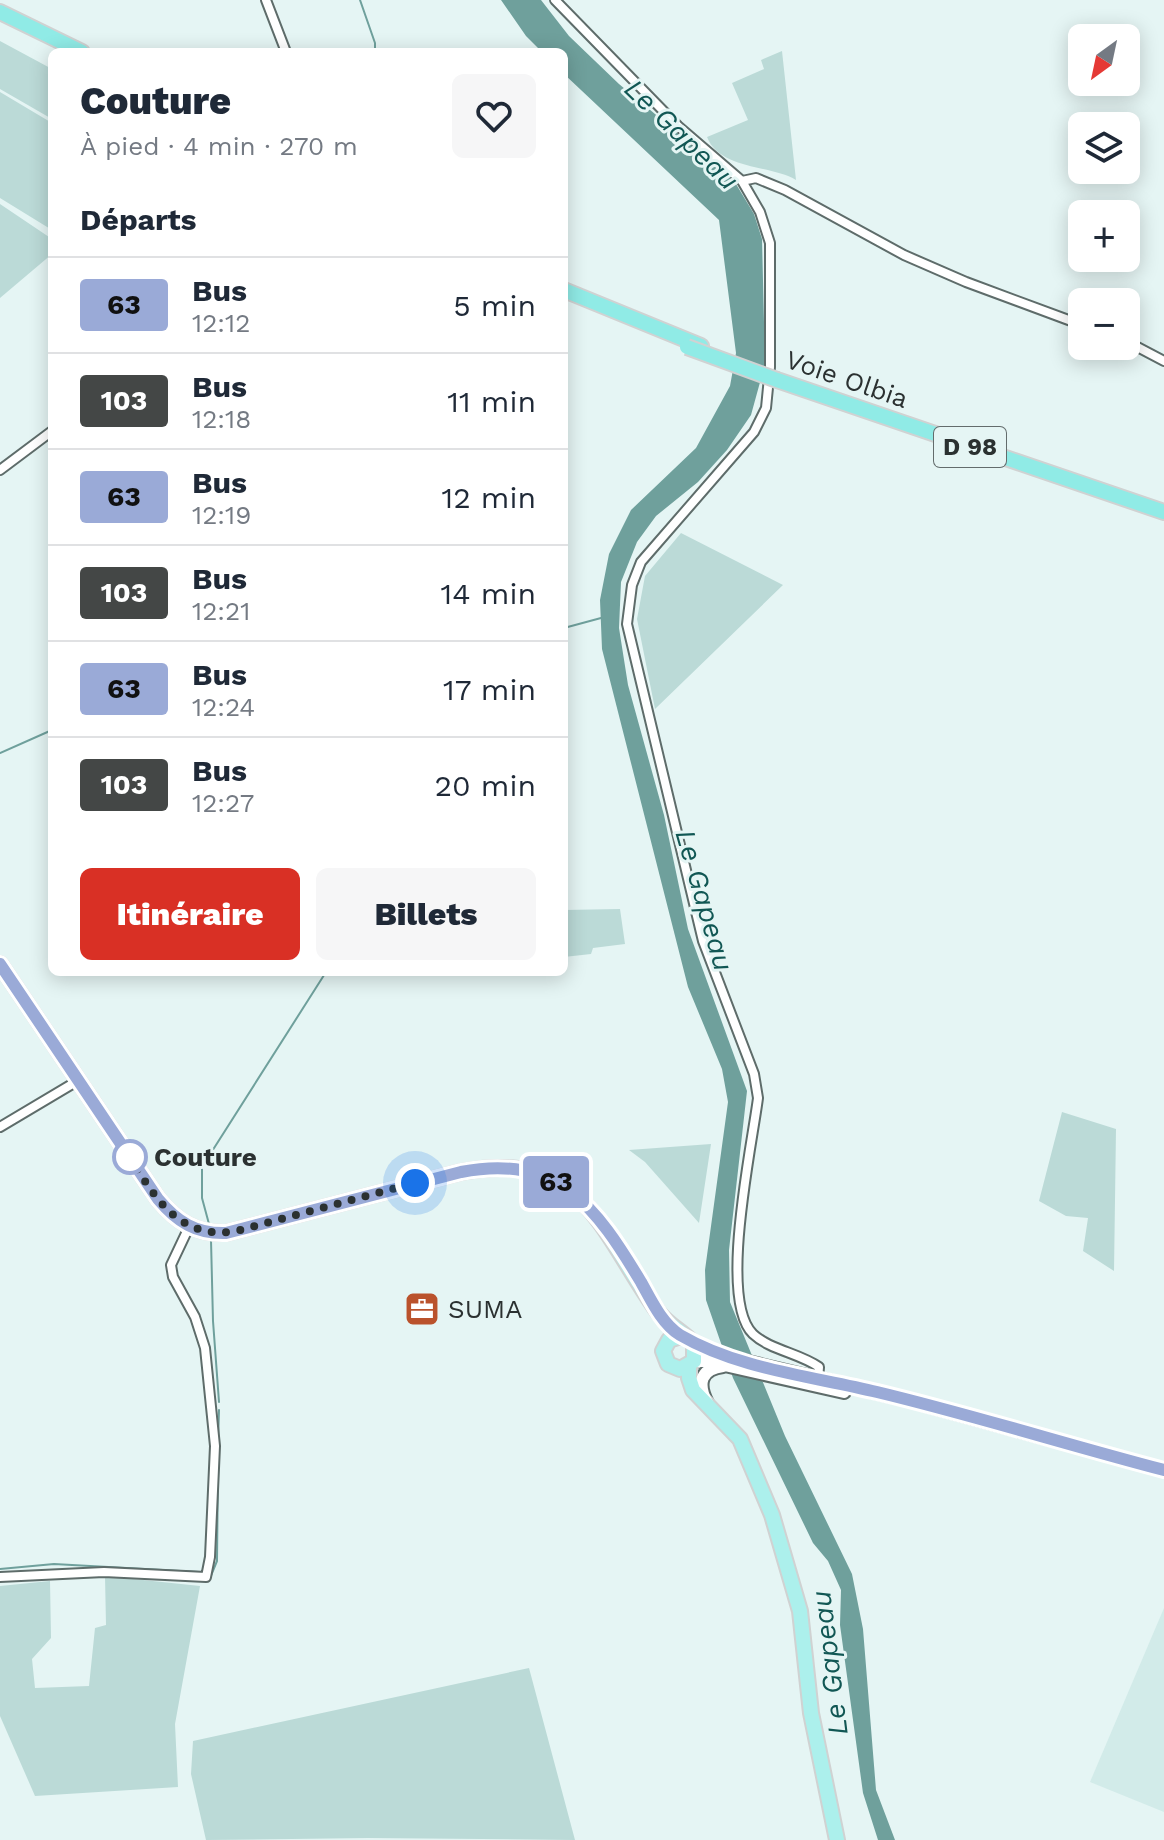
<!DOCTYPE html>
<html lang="fr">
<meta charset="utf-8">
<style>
body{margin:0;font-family:"Work Sans",sans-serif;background:#f6f6f7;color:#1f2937;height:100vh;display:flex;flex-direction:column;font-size:30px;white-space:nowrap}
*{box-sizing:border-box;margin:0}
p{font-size:26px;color:#747a83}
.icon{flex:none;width:44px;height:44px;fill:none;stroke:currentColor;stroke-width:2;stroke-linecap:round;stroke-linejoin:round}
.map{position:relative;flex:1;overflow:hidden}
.side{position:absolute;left:48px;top:48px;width:520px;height:928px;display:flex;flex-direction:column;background:#fff;border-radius:12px;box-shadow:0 4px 20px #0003}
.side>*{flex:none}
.badge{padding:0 16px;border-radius:6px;font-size:28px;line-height:52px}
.needle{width:52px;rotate:213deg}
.fabs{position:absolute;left:1068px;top:24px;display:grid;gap:16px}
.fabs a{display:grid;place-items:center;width:72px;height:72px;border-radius:12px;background:#fff;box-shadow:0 4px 20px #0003;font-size:40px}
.you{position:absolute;width:40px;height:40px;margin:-20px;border:6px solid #fff;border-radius:50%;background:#1a73e8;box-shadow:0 0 0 12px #1a73e833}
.map>.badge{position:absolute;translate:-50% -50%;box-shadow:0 0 0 4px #fff}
h2{padding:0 32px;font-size:30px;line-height:72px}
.round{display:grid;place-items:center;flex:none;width:84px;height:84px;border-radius:12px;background:#f6f6f7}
.summary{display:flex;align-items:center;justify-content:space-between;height:136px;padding:0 32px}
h1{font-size:38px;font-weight:800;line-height:60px}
.cta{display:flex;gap:16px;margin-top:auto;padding:16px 32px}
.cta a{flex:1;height:92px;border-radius:12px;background:#d93025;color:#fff;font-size:32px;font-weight:800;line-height:92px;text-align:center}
.cta a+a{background:#f6f6f7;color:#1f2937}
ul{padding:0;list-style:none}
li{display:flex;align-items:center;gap:24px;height:96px;padding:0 32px;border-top:2px solid #e0e1e3}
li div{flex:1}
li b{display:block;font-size:30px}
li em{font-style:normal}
li .badge{min-width:88px;font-weight:700;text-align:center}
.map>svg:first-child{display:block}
</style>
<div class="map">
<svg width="1164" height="1840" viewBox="0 0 1164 1840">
<rect width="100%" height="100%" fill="#e5f5f4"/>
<path fill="#d2ebe9" d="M1164 1608V1812L1090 1782Z"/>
<path fill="#bbdad7" d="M0 41 52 69V119L0 89Z
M782 51 796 180C772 165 720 170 707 137L748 120 732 83 764 69 761 60Z
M0 92 52 123V230L0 198Z
M0 204 52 239V254L0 298Z
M681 533 783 585 655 709 637 619 645 576Z
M620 909 625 944 593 948 591 954 564 957V910Z
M1062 1112 1116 1129 1114 1271 1083 1251 1088 1218 1066 1216 1039 1201Z
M711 1144 699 1223 645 1162 629 1150Z
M105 1576 200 1586 175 1724 178 1787 35 1796 0 1716V1586L50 1581 51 1638 32 1659 35 1688 89 1686 95 1628 106 1625Z
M529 1668 575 1840 368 1838 206 1840 191 1774 193 1741Z"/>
<path fill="#6fa09c" d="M501 0H541L569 36 619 84 733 179 754 214 762 239 765 364 751 415 727 450 698 482 656 516 637 542 621 582 619 628 628 685 664 815 688 929 747 1091 729 1250 730 1302 785 1436 852 1574 863 1629 876 1790 895 1840H878L863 1793 840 1625 841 1590 828 1561 813 1543 733 1378 706 1300 705 1270 728 1102 722 1069 688 987 602 649 600 600 609 554 631 510 696 448 730 386 736 353 719 220 564 74V52H542L526 36Z"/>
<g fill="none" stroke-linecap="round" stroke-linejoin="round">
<path stroke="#6fa09c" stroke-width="2" d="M360 0 375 43V52
M564 628 601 618
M0 753 52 730
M209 1224 202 1198V1167L326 972
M211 1240 213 1321 219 1402
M218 1442 219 1410
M0 1569 54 1564 199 1572
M210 1578 217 1561 218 1464"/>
<defs>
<path id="minor" d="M266 0 286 52
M555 0 678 126 742 181 760 212 770 243V367L766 408 754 432 641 562 632 585 627 624 703 941 754 1074 758 1098C752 1146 718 1300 753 1334 770 1350 799 1353 819 1367L818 1381
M742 181 756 178 785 190 904 255 966 282 1082 325
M1126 341 1164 361
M0 470 52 431
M0 1127 79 1080
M0 1577 104 1572 206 1577 210 1557 215 1446 205 1348 195 1317 173 1277 171 1265 189 1227"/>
<path id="secondary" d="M694 1344 718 1355 909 1400 1164 1470
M694 1361H707L844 1392
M707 1403C697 1384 700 1369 723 1366"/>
<path id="primary" d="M0 964 158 1199C177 1222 196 1234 226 1233L461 1172C584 1148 601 1233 658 1312 669 1326 683 1332 694 1344V1361L680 1369 668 1364 663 1351 669 1340 681 1336
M689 1366V1378L693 1390 740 1439 772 1515 800 1611 811 1713 837 1840"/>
<path id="trunk" d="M0 12 82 52
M564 290 701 346
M777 380 1164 512"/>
</defs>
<use href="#minor" stroke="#5e6c6a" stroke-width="12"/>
<use href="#secondary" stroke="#5e6c6a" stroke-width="16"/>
<use href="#primary" stroke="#d0d2d2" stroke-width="18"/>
<use href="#trunk" stroke="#d0d2d2" stroke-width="18"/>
<use href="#minor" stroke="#fff" stroke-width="8"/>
<use href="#secondary" stroke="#fff" stroke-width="12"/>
<use href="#primary" stroke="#acf0ec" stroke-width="14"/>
<use href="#trunk" stroke="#90ebe6" stroke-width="14"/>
<defs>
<path id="trunk-bridge" d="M687 347 777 380"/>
</defs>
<use href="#trunk-bridge" stroke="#d0d2d2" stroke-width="18" stroke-linecap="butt"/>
<use href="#trunk-bridge" stroke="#90ebe6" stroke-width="14"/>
</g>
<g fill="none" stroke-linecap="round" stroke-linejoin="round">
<defs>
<path id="line" d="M0 964 158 1199C177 1222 196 1234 226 1233L461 1172C558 1153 596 1207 641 1282 651 1300 662 1324 680 1335 738 1369 811 1376 877 1392 973 1415 1068 1445 1164 1470"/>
</defs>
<use href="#line" stroke="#fff" stroke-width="18"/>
<use href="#line" stroke="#9aaad7" stroke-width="12"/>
<path stroke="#2b3131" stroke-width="8" stroke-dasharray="0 14.4" d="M130 1157C156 1201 183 1243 240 1230L415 1183"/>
</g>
<defs>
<symbol id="office-square" viewBox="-11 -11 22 22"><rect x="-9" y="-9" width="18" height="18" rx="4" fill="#ba522c" stroke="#e5f5f4"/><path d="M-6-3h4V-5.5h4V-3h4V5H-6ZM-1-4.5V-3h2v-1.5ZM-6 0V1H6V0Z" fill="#fff"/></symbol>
</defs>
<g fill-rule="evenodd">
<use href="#office-square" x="402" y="1289" width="40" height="40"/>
</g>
<circle fill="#fff" stroke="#9aaad7" stroke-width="4" cx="130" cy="1157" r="16"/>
<g text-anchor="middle" stroke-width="6" stroke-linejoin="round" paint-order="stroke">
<rect fill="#e5f5f4" stroke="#636c6c" stroke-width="2" x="934" y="427" width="72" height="40" rx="6"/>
<g font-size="24" font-weight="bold" fill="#2b3131">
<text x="970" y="455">D 98</text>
</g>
<g font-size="26" fill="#2b3131" stroke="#e5f5f4">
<text transform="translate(847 379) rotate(19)" y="9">Voie Olbia</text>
</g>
<g font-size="26" font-weight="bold" fill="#2b3131" stroke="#e5f5f4" text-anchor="start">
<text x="154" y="1166">Couture</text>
</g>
<g font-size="26" fill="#2b3131" stroke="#e5f5f4" text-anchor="start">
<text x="448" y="1318">SUMA</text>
</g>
<g font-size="28" font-style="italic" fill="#115754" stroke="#e5f5f4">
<text transform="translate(682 134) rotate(44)" y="10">Le Gapeau</text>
<text transform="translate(705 900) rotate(74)" y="10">Le Gapeau</text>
<text transform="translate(829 1663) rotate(-97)" y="10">Le Gapeau</text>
</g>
</g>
</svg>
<div class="fabs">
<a><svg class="needle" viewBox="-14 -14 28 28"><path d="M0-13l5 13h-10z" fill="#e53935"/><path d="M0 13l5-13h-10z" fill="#747a83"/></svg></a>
<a><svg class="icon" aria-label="layers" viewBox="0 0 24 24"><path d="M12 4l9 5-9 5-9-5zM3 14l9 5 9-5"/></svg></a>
<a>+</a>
<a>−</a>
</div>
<div class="you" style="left:415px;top:1183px"></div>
<b class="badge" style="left:556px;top:1182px;background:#9aaad7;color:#111">63</b>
<section class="side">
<div class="summary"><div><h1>Couture</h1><p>À pied · 4 min · 270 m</p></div><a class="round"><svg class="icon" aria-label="heart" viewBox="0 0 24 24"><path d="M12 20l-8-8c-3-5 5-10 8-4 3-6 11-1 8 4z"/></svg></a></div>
<h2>Départs</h2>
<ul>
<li><span class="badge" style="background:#9aaad7;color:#111">63</span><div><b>Bus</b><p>12:12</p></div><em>5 min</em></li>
<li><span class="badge" style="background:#444746;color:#fff">103</span><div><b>Bus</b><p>12:18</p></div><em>11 min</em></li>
<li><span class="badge" style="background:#9aaad7;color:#111">63</span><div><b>Bus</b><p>12:19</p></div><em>12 min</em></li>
<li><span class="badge" style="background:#444746;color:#fff">103</span><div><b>Bus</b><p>12:21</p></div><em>14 min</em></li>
<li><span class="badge" style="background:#9aaad7;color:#111">63</span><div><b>Bus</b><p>12:24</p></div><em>17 min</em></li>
<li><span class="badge" style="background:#444746;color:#fff">103</span><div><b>Bus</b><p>12:27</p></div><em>20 min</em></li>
</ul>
<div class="cta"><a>Itinéraire</a><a>Billets</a></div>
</section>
</div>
